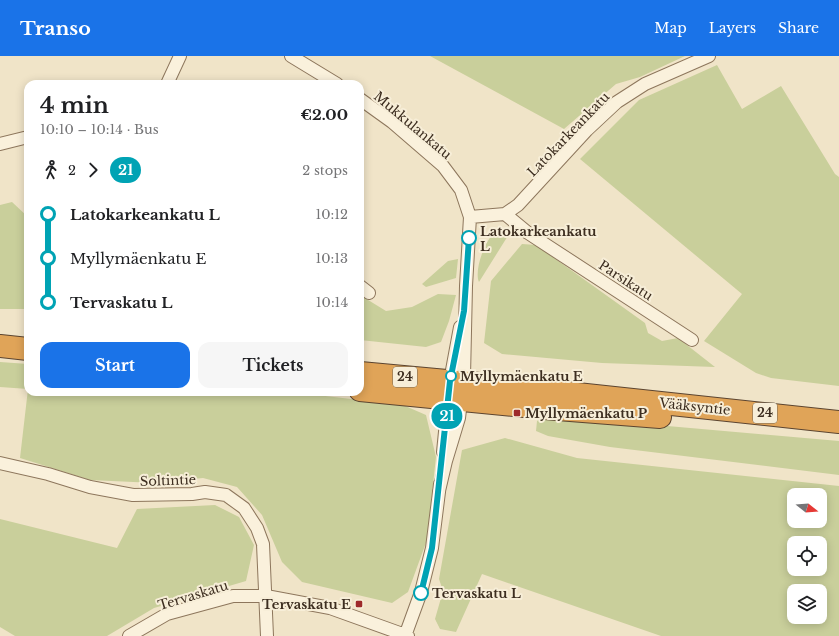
<!DOCTYPE html>
<meta charset="utf-8">
<style>
body{margin:0;font-family:"Libre Baskerville",serif;background:#f6f6f6;color:#202124;height:100vh;display:flex;flex-direction:column;font-size:15px;white-space:nowrap}
*{box-sizing:border-box;margin:0}
p{font-size:13px;color:#757577}
.icon{flex:none;width:22px;height:22px;fill:none;stroke:currentColor;stroke-width:2;stroke-linecap:round;stroke-linejoin:round}
.map{position:relative;flex:1;overflow:hidden}
.panel{position:absolute;left:24px;top:24px;width:340px;height:316px;display:flex;flex-direction:column;background:#fff;border-radius:12px;box-shadow:0 2px 10px #0003}
.panel>*{flex:none}
.badge{padding:0 8px;border-radius:13px;font-size:14px;line-height:26px}
.needle{width:26px;rotate:107deg}
.buttons{position:absolute;left:787px;top:432px;display:grid;gap:8px}
.buttons a{display:grid;place-items:center;width:40px;height:40px;border-radius:8px;background:#fff;box-shadow:0 2px 10px #0003;font-size:20px}
.map>.badge{position:absolute;translate:-50% -50%;box-shadow:0 0 0 2px #fff}
.legs{display:flex;align-items:center;gap:6px;height:44px;padding:0 16px;font-size:13px}
.legs p{margin-inline-start:auto}
.overview{display:flex;align-items:center;justify-content:space-between;height:68px;padding:0 16px}
h1{font-size:22px;font-weight:800;line-height:30px}
.primary-button{display:flex;gap:8px;margin-top:auto;padding:8px 16px}
.primary-button a{flex:1;height:46px;border-radius:12px;background:#1a73e8;color:#fff;font-size:16px;font-weight:800;line-height:46px;text-align:center}
.primary-button a+a{background:#f6f6f6;color:#202124}
ul{padding:0 16px;list-style:none}
li{display:flex;align-items:center;gap:14px;height:44px;font-size:15px}
li i{display:grid;place-items:center;width:6px;height:100%;margin:0 5px;background:currentColor}
li i::after{content:'';width:10px;height:10px;margin:-5px;border:3px solid;border-radius:50%;background:#fff}
li p{margin-inline-start:auto}
li:first-child i{background:linear-gradient(#0000 50%,currentColor 0)}
li:last-child i{background:linear-gradient(currentColor 50%,#0000 0)}
header{display:flex;align-items:center;gap:24px;box-sizing:border-box;height:56px;padding:0 20px;background:#1a73e8;color:#fff}
header strong{font-size:19px}
nav{display:flex;gap:22px;margin-inline-start:auto;font-size:14px}
.map>svg:first-child{display:block}
</style>
<header>
<strong>Transo</strong>
<nav><a>Map</a><a>Layers</a><a>Share</a></nav>
</header>
<div class="map">
<svg width="839" height="580" viewBox="0 0 839 580">
<rect width="100%" height="100%" fill="#f0e4c8"/>
<path fill="#c9cf9b" fill-rule="evenodd" d="M430 0H685L640 21 616 28 564 73Z
M717 9 742 53 781 30 835 118 839 121V330L771 322 756 317 704 285 742 238 580 103 639 44Z
M12 146 28 161V253H0V149Z
M502 174 511 175 479 226C474 215 484 187 493 178 495 176 499 175 502 174Z
M522 188 536 189 645 267 648 277 662 285 678 282 715 311 602 307 502 298 484 287 491 225Z
M458 203 456 222 426 231 422 228 448 205Z
M438 238 456 239 449 265 441 286 426 291 360 284V239L386 255 412 251Z
M0 306 28 308V336H291L403 349 426 359 436 401 427 484 408 536 392 547 302 526 282 506 262 459 237 431 203 422 155 427 90 424 20 402 28 333 0 331Z
M545 360H554L839 385V419L610 391 548 380 536 375 537 365Z
M505 382 577 402 839 430V580H661L482 518 456 576 440 573 435 563 443 535 439 523 462 394ZM794 439H820V465H794ZM794 487H820V513H794ZM794 535H820V561H794Z
M215 449 239 461 254 489 246 525 154 552 107 580H15L0 571V463L117 492 137 453Z"/>
<g fill="none" stroke-linecap="round" stroke-linejoin="round">
<defs>
<path id="street" d="M291 0 337 28
M167 28 180 0
M360 43 392 66 443 110 461 134 470 161 466 230 464 320 459 362 446 405 439 435
M0 88 28 81
M505 158 528 177 692 284
M470 161 505 158 518 149 587 74 617 46 645 28 709 0
M360 230 369 237
M443 396 450 325 460 271
M0 407 48 418 90 431 133 439 192 438 205 436 226 439 244 452 257 472 263 488 267 580
M129 580 167 558 233 540H266L330 552 408 580
M405 580 421 536 432 492 440 428"/>
<path id="highway" d="M0 290 28 293
M360 317 512 331 839 366
M360 334 545 352 660 361"/>
</defs>
<use href="#street" stroke="#8d765c" stroke-width="14"/>
<use href="#highway" stroke="#5b4430" stroke-width="24"/>
<use href="#street" stroke="#faf1dc" stroke-width="12"/>
<use href="#highway" stroke="#e0a458" stroke-width="22"/>
</g>
<g fill="none" stroke-linecap="round" stroke-linejoin="round">
<defs>
<path id="line-1" d="M421 537 432 492 450 325 464 255 469 182"/>
</defs>
<use href="#line-1" stroke="#fff" stroke-width="9"/>
<use href="#line-1" stroke="#00a3b4" stroke-width="6"/>
</g>
<g fill="#fff" stroke="#00a3b4" stroke-width="2">
<circle cx="469" cy="182" r="7"/>
<circle cx="451" cy="320" r="5"/>
<circle cx="421" cy="537" r="7"/>
</g>
<g fill="#9e2a2b" stroke="#f7eed8" stroke-width="1.5">
<rect x="513" y="353" width="8" height="8" rx="2"/>
<rect x="355" y="544" width="8" height="8" rx="2"/>
</g>
<g text-anchor="middle" stroke-width="4" stroke-linejoin="round" paint-order="stroke">
<g fill="#f7eed8" stroke="#756857" stroke-width="1">
<rect x="393" y="311" width="24" height="20" rx="3"/>
<rect x="753" y="347" width="24" height="20" rx="3"/>
</g>
<g font-size="12" font-weight="bold" fill="#3d2e20">
<text x="405" y="325">24</text>
<text x="765" y="361">24</text>
</g>
<g font-size="13" fill="#3d2e20" stroke="#f7eed8">
<text transform="translate(413 69) rotate(40)" y="5">Mukkulankatu</text>
<text transform="translate(568 78) rotate(-46)" y="5">Latokarkeankatu</text>
<text transform="translate(626 224) rotate(33)" y="5">Parsikatu</text>
<text transform="translate(695 350) rotate(6)" y="5">Vääksyntie</text>
<text transform="translate(168 424) rotate(-2)" y="5">Soltintie</text>
<text transform="translate(193 539) rotate(-17)" y="5">Tervaskatu</text>
</g>
<g font-size="13" font-weight="bold" fill="#3d2e20" stroke="#f7eed8" text-anchor="start">
<text x="480" y="180">Latokarkeankatu<tspan x="480" dy="15">L</tspan></text>
<text x="460" y="325">Myllymäenkatu E</text>
<text x="432" y="542">Tervaskatu L</text>
</g>
<g font-size="13" font-weight="bold" fill="#3d2e20" stroke="#f7eed8" text-anchor="start">
<text x="525" y="362">Myllymäenkatu P</text>
<text x="351" y="553" text-anchor="end">Tervaskatu E</text>
</g>
</g>
</svg>
<div class="buttons">
<a><svg class="needle" viewBox="-14 -14 28 28"><path d="M0-13l5 13h-10z" fill="#e53935"/><path d="M0 13l5-13h-10z" fill="#757577"/></svg></a>
<a><svg class="icon" aria-label="locate" viewBox="0 0 24 24"><circle cx="12" cy="12" r="6"/><path d="M12 2v4M12 18v4M2 12h4M18 12h4"/></svg></a>
<a><svg class="icon" aria-label="layers" viewBox="0 0 24 24"><path d="M12 4l9 5-9 5-9-5zM3 14l9 5 9-5"/></svg></a>
</div>
<b class="badge" style="left:447px;top:360px;background:#00a3b4;color:#fff">21</b>
<section class="panel">
<div class="overview"><div><h1>4 min</h1><p>10:10 – 10:14 · Bus</p></div><b>€2.00</b></div>
<div class="legs"><svg class="icon" aria-label="walk" viewBox="0 0 24 24"><circle cx="13" cy="4" r="2"/><path d="M13 8l-2 6 4 7M11 14l-3 7M7 12l3-4h3l4 4"/></svg>2<svg class="icon" aria-label="forward" viewBox="0 0 24 24"><path d="M9 5l7 7-7 7"/></svg><b class="badge" style="background:#00a3b4;color:#fff">21</b><p>2 stops</p></div>
<ul>
<li><i style="color:#00a3b4"></i><b>Latokarkeankatu L</b><p>10:12</p></li>
<li><i style="color:#00a3b4"></i><span>Myllymäenkatu E</span><p>10:13</p></li>
<li><i style="color:#00a3b4"></i><b>Tervaskatu L</b><p>10:14</p></li>
</ul>
<div class="primary-button"><a>Start</a><a>Tickets</a></div>
</section>
</div>
